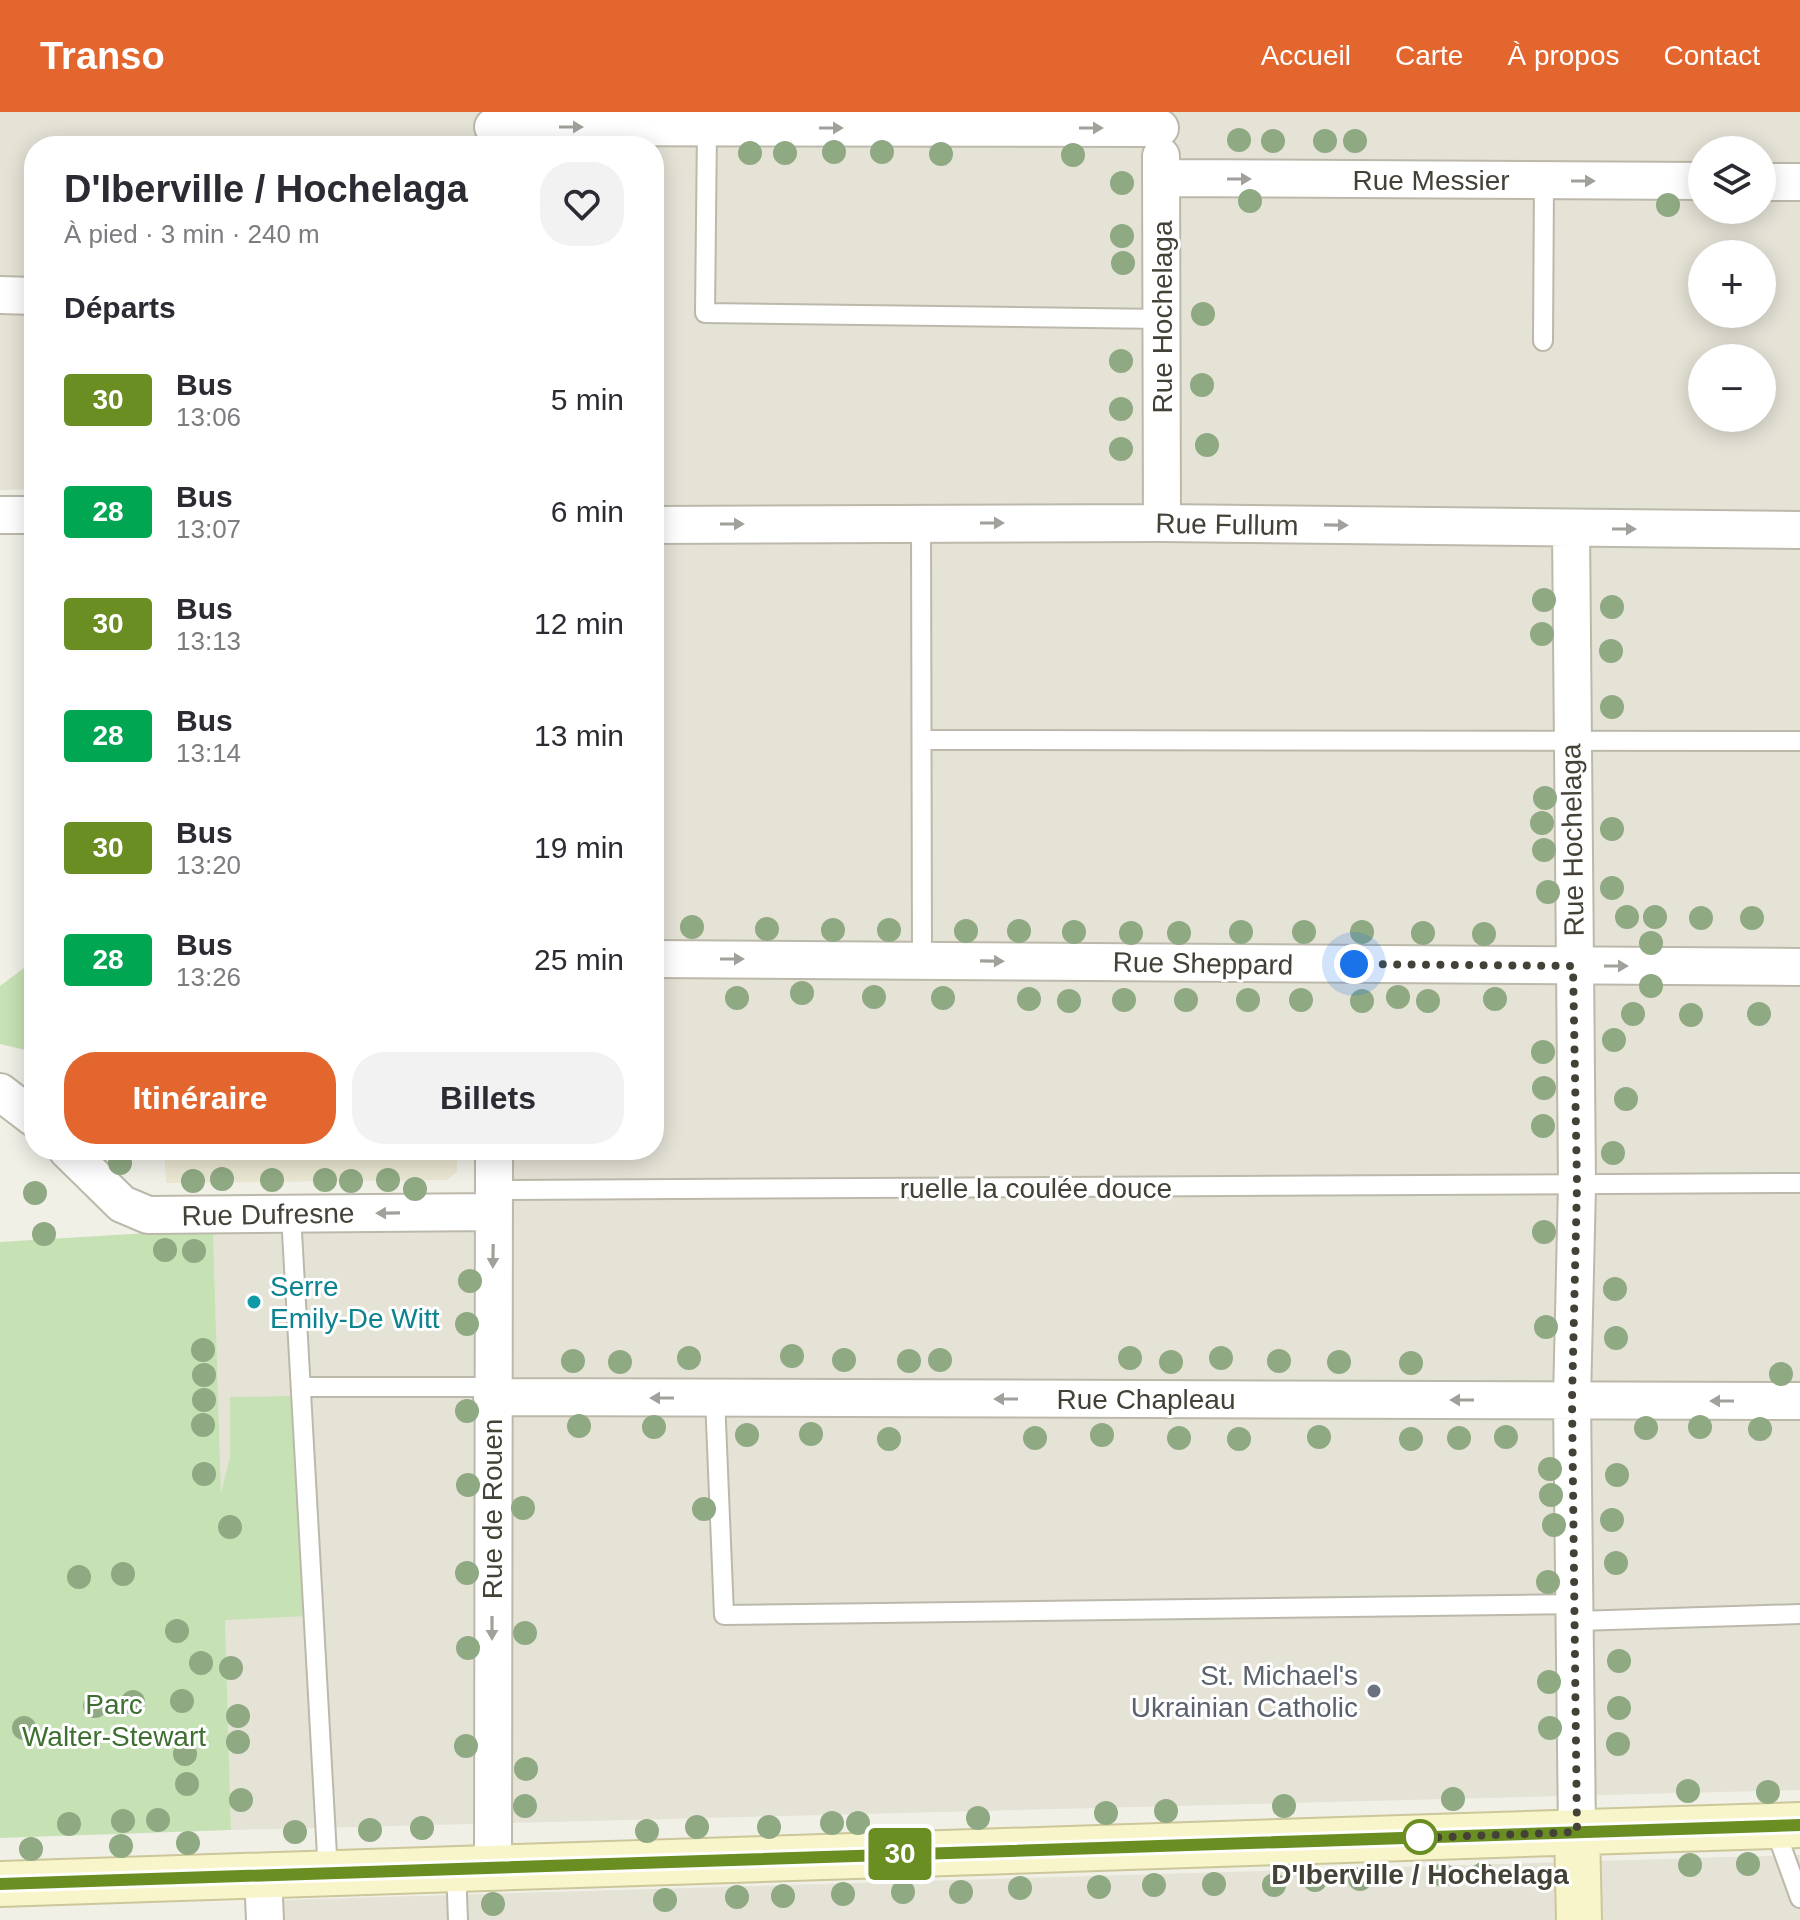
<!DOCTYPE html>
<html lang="fr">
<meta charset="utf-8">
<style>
body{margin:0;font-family:Helvetica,sans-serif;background:#f2f2f3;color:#2b2b33;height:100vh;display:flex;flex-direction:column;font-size:30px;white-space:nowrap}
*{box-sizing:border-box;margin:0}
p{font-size:26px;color:#7c7c81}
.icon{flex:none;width:44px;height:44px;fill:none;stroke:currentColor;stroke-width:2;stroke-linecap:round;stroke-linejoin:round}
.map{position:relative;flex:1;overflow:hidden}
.sheet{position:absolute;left:24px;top:24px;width:640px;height:1024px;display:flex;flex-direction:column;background:#fff;border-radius:32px;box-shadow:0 4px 20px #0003}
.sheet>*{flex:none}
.badge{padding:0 16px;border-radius:6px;font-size:28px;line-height:52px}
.controls{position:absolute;left:1688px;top:24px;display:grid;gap:16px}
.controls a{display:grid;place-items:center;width:88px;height:88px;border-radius:50%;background:#fff;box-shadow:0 4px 20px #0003;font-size:40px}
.you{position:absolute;width:40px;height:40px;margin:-20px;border:6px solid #fff;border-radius:50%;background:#1a73e8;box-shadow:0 0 0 12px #1a73e833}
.map>.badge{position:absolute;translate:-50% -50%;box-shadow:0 0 0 4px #fff}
h2{padding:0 40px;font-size:30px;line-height:72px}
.round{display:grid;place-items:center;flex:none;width:84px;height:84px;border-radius:32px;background:#f2f2f3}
.overview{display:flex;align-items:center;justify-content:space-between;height:136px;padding:0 40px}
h1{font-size:38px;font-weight:800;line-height:60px}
.button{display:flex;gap:16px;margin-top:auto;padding:16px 40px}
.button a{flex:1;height:92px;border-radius:32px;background:#e2662d;color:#fff;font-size:32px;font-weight:800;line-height:92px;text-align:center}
.button a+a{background:#f2f2f3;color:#2b2b33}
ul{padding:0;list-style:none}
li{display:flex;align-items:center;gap:24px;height:112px;padding:0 40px}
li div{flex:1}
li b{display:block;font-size:30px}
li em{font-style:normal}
li .badge{min-width:88px;font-weight:700;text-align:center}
header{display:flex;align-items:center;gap:48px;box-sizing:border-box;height:112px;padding:0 40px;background:#e2662d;color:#fff}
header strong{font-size:38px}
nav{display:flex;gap:44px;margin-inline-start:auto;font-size:28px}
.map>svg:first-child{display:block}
</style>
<header>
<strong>Transo</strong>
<nav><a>Accueil</a><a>Carte</a><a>À propos</a><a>Contact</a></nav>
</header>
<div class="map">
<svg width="1800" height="1808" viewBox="0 0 1800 1808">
<rect width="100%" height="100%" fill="#f1f0e7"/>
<path fill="#e5e2d6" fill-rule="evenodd" d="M0 0H1800V1678L231 1718 213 1117 506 1113 507 1038H654V34H34V377L0 378ZM1702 38H1762V98H1702ZM1702 142H1762V202H1702ZM1702 246H1762V306H1702Z
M1800 1743V1808H285L284 1788Z"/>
<path fill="#e9e6d2" d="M164 1038H457V1060L447 1068 166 1071Z"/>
<path fill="#c6e1b4" d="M34 855V940L0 932V874L24 856Z
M213 1117 221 1382 230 1345V1285L298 1284 306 1504 225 1508 231 1718 0 1726V1130Z"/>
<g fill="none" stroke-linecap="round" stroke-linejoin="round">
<defs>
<path id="lane" d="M707 16 705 201 1162 207
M1543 229 1544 68
M921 412 922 848
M923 628 1800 629
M494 1078 1800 1071
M291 1102 328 1761
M303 1275H492
M715 1286 724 1503 1576 1492
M1577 1509 1800 1502
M1774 1714 1800 1786
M456 1756 458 1808"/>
<path id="street" d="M493 15 1160 16
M1161 44 1162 411
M1161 66 1702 69
M1762 70H1800
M0 183 34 184
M0 403H34
M654 413 1162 411 1800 418
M1571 416 1577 1073 1572 1288 1577 1720
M654 847 1800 855
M0 980 34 1006
M67 1038 122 1092 148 1103 494 1100
M492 1285 1800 1289
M493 1756 494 1038
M263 1763 265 1808"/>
<path id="secondary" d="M1577 1720 1579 1808
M0 1772 1800 1713"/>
</defs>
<use href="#lane" stroke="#bcb9ab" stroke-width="22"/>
<use href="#street" stroke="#bcb9ab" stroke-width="40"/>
<use href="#secondary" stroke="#ccc79b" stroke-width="48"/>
<use href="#lane" stroke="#fff" stroke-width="18"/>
<use href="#street" stroke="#fff" stroke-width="36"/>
<use href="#secondary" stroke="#f8f5ca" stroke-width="44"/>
</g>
<g fill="#8fa983">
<circle cx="1239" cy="28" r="12"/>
<circle cx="1273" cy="29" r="12"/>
<circle cx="1325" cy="29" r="12"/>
<circle cx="1355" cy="29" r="12"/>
<circle cx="834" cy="40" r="12"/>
<circle cx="882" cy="40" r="12"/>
<circle cx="750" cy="41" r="12"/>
<circle cx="785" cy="41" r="12"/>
<circle cx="941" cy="42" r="12"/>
<circle cx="1073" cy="43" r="12"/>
<circle cx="1122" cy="71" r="12"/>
<circle cx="1250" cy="89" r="12"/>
<circle cx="1668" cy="93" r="12"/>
<circle cx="1122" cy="124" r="12"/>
<circle cx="1123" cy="151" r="12"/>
<circle cx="1203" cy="202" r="12"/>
<circle cx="1121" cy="249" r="12"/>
<circle cx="1202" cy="273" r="12"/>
<circle cx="1121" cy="297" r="12"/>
<circle cx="1207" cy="333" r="12"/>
<circle cx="1121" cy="337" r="12"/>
<circle cx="1544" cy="488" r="12"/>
<circle cx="1612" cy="495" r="12"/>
<circle cx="1542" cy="522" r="12"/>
<circle cx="1611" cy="539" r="12"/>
<circle cx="1612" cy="595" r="12"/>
<circle cx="1545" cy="686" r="12"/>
<circle cx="1542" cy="711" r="12"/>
<circle cx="1612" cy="717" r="12"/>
<circle cx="1544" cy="738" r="12"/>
<circle cx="1612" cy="776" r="12"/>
<circle cx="1548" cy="780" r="12"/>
<circle cx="1627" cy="805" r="12"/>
<circle cx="1655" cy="805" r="12"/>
<circle cx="1701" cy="806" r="12"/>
<circle cx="1752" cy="806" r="12"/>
<circle cx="692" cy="815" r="12"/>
<circle cx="767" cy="817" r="12"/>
<circle cx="833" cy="818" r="12"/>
<circle cx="889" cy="818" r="12"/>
<circle cx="966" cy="819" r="12"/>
<circle cx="1019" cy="819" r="12"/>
<circle cx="1074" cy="820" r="12"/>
<circle cx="1241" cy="820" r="12"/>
<circle cx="1304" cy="820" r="12"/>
<circle cx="1362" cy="820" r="12"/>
<circle cx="1131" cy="821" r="12"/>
<circle cx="1179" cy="821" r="12"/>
<circle cx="1423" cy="821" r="12"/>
<circle cx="1484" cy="822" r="12"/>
<circle cx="1651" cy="831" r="12"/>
<circle cx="1651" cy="874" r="12"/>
<circle cx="802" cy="881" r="12"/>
<circle cx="874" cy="885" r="12"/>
<circle cx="1398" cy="885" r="12"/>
<circle cx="737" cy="886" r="12"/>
<circle cx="943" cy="886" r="12"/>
<circle cx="1029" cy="887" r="12"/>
<circle cx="1495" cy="887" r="12"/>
<circle cx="1124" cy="888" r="12"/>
<circle cx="1186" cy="888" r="12"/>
<circle cx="1248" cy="888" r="12"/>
<circle cx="1301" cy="888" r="12"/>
<circle cx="1069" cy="889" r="12"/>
<circle cx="1362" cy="889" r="12"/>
<circle cx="1428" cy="889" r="12"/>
<circle cx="1633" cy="902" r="12"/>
<circle cx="1759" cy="902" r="12"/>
<circle cx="1691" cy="903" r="12"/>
<circle cx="1614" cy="928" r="12"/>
<circle cx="1543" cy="940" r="12"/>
<circle cx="1544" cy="976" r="12"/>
<circle cx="1626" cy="987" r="12"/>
<circle cx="1543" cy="1014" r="12"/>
<circle cx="1613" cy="1041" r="12"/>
<circle cx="120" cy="1051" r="12"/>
<circle cx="222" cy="1067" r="12"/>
<circle cx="272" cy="1068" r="12"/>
<circle cx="325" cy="1068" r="12"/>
<circle cx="388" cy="1068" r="12"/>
<circle cx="193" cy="1069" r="12"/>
<circle cx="351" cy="1069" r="12"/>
<circle cx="415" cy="1077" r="12"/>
<circle cx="35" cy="1081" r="12"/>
<circle cx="1544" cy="1120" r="12"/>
<circle cx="44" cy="1122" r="12"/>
<circle cx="165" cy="1138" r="12"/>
<circle cx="194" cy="1139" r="12"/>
<circle cx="470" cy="1169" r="12"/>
<circle cx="1615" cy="1177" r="12"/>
<circle cx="467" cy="1212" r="12"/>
<circle cx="1546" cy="1215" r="12"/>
<circle cx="1616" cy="1226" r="12"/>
<circle cx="203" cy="1238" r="12"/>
<circle cx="792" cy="1244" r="12"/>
<circle cx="689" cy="1246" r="12"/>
<circle cx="1130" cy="1246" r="12"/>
<circle cx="1221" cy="1246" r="12"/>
<circle cx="844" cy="1248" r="12"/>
<circle cx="940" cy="1248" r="12"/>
<circle cx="573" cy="1249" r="12"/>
<circle cx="909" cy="1249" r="12"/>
<circle cx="1279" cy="1249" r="12"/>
<circle cx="620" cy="1250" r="12"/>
<circle cx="1171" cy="1250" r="12"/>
<circle cx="1339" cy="1250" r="12"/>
<circle cx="1411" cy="1251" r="12"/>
<circle cx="1781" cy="1262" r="12"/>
<circle cx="204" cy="1263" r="12"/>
<circle cx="204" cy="1288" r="12"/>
<circle cx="467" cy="1299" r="12"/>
<circle cx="203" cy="1313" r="12"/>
<circle cx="579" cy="1314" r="12"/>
<circle cx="654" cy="1315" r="12"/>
<circle cx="1700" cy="1315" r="12"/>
<circle cx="1646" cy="1316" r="12"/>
<circle cx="1760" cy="1317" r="12"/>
<circle cx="811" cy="1322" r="12"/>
<circle cx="747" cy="1323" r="12"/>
<circle cx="1102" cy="1323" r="12"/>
<circle cx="1319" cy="1325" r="12"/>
<circle cx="1506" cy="1325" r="12"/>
<circle cx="1035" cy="1326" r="12"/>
<circle cx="1179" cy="1326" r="12"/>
<circle cx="1459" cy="1326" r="12"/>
<circle cx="889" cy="1327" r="12"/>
<circle cx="1239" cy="1327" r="12"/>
<circle cx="1411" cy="1327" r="12"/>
<circle cx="1550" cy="1357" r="12"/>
<circle cx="204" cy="1362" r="12"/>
<circle cx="1617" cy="1363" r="12"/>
<circle cx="468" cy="1373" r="12"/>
<circle cx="1551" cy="1383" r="12"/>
<circle cx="523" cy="1396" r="12"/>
<circle cx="704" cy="1397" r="12"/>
<circle cx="1612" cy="1408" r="12"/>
<circle cx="1554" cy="1413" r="12"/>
<circle cx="230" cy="1415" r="12"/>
<circle cx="1616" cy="1451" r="12"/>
<circle cx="467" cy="1461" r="12"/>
<circle cx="123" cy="1462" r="12"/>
<circle cx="79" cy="1465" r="12"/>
<circle cx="1548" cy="1470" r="12"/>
<circle cx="177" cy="1519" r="12"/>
<circle cx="525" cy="1521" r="12"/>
<circle cx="468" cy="1536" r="12"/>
<circle cx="1619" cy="1549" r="12"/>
<circle cx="201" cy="1551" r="12"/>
<circle cx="231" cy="1556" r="12"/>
<circle cx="1549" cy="1570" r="12"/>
<circle cx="182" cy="1589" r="12"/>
<circle cx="133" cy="1590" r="12"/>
<circle cx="95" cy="1594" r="12"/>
<circle cx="1619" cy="1596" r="12"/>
<circle cx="238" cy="1604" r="12"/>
<circle cx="24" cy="1616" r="12"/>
<circle cx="1550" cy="1616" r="12"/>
<circle cx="238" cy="1630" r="12"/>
<circle cx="1618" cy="1632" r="12"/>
<circle cx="466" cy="1634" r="12"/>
<circle cx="185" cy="1642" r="12"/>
<circle cx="526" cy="1657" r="12"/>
<circle cx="187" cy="1672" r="12"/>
<circle cx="1688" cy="1679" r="12"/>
<circle cx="1768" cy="1680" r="12"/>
<circle cx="1453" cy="1687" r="12"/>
<circle cx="241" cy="1688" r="12"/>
<circle cx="525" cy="1694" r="12"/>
<circle cx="1284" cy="1694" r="12"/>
<circle cx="1166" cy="1699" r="12"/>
<circle cx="1106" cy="1701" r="12"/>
<circle cx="978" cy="1706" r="12"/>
<circle cx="158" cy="1708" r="12"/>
<circle cx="123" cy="1709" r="12"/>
<circle cx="832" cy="1711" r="12"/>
<circle cx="858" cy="1711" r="12"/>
<circle cx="69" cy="1712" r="12"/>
<circle cx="697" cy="1715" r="12"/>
<circle cx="769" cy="1715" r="12"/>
<circle cx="422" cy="1716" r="12"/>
<circle cx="370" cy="1718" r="12"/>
<circle cx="647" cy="1719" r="12"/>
<circle cx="295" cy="1720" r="12"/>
<circle cx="188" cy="1731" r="12"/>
<circle cx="121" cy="1734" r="12"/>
<circle cx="31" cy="1737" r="12"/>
<circle cx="1748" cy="1752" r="12"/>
<circle cx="1690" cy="1753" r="12"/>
<circle cx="1483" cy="1762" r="12"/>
<circle cx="1443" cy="1763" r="12"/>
<circle cx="1360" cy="1767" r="12"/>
<circle cx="1315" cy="1768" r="12"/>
<circle cx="1214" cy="1772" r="12"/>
<circle cx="1154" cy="1773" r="12"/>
<circle cx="1274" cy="1773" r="12"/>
<circle cx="1099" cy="1775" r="12"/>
<circle cx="1020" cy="1776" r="12"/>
<circle cx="903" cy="1780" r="12"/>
<circle cx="961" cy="1780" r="12"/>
<circle cx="843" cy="1782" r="12"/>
<circle cx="783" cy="1784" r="12"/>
<circle cx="737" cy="1785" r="12"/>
<circle cx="665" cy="1788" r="12"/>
<circle cx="493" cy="1792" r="12"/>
</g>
<defs><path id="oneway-solid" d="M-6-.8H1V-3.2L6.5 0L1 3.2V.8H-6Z" transform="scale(2)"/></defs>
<g fill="#a2a09b">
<use href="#oneway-solid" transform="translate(571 15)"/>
<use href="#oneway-solid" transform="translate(831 16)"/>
<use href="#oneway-solid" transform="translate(1091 16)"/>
<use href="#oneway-solid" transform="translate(1239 67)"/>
<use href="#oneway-solid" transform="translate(1583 69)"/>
<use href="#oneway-solid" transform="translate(992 411)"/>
<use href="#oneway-solid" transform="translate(732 412)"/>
<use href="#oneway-solid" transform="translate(1336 413) rotate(1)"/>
<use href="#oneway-solid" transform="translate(1624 417)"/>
<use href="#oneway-solid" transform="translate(732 847)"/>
<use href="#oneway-solid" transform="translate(992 849) rotate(1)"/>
<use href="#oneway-solid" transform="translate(1616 854)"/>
<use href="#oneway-solid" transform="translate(388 1101) rotate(179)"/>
<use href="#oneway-solid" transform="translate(493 1144) rotate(91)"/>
<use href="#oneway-solid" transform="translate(662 1286) rotate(-180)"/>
<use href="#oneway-solid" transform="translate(1006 1287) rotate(-180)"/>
<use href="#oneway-solid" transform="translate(1462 1288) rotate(-180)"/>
<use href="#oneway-solid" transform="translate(1722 1289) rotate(-180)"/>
<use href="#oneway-solid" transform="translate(492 1516) rotate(90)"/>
</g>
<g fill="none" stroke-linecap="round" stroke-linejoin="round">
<defs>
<path id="line" d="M0 1772 1800 1713"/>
</defs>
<use href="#line" stroke="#fff" stroke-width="18"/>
<use href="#line" stroke="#6b8e23" stroke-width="12"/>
<path stroke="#444137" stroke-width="8" stroke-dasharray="0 14.4" d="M1354 852 1573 854 1577 1073 1572 1288 1577 1720 1417 1726 1420 1725"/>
</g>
<circle fill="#0f9aa8" stroke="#fff" stroke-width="3" cx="254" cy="1190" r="8"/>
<circle fill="#6b7280" stroke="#fff" stroke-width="3" cx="1374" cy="1579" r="8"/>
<circle fill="#fff" stroke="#6b8e23" stroke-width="4" cx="1420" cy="1725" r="16"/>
<g text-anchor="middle" stroke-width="6" stroke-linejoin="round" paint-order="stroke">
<g font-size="28" fill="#444137" stroke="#fff">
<text x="1431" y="78">Rue Messier</text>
<text transform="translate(1162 205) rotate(-90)" y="10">Rue Hochelaga</text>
<text transform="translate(1227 412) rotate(1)" y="10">Rue Fullum</text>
<text transform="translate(1572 728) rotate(-91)" y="10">Rue Hochelaga</text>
<text transform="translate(1203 851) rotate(1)" y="10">Rue Sheppard</text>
<text x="1036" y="1086">ruelle la coulée douce</text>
<text transform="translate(268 1102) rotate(-1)" y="10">Rue Dufresne</text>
<text x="1146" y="1297">Rue Chapleau</text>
<text transform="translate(492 1397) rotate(-90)" y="10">Rue de Rouen</text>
</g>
<g font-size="28" fill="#0d838f" stroke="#fff" text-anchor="start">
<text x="270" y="1184">Serre<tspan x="270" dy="32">Emily-De Witt</tspan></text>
</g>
<g font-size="28" fill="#5b616d" stroke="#fff" text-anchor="end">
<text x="1358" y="1573">St. Michael's<tspan x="1358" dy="32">Ukrainian Catholic</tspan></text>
</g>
<g font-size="28" fill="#3e6f31" stroke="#fff">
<text x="114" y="1602">Parc<tspan x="114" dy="32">Walter-Stewart</tspan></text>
</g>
<g font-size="28" font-weight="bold" fill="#444137" stroke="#fff">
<text x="1420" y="1772">D'Iberville / Hochelaga</text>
</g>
</g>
</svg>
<div class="controls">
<a><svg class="icon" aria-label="layers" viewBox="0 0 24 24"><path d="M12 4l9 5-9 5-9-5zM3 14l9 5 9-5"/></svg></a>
<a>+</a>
<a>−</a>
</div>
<div class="you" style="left:1354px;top:852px"></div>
<b class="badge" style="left:900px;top:1742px;background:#6b8e23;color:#fff">30</b>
<section class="sheet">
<div class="overview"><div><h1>D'Iberville / Hochelaga</h1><p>À pied · 3 min · 240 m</p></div><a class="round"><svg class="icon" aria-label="heart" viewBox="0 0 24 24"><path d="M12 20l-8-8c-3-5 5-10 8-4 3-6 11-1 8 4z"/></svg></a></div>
<h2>Départs</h2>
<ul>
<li><span class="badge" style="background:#6b8e23;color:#fff">30</span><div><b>Bus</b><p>13:06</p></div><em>5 min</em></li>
<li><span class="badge" style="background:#00a651;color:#fff">28</span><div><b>Bus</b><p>13:07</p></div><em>6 min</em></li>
<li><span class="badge" style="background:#6b8e23;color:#fff">30</span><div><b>Bus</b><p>13:13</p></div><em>12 min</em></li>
<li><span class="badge" style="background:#00a651;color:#fff">28</span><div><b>Bus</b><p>13:14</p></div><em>13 min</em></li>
<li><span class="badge" style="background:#6b8e23;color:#fff">30</span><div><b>Bus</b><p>13:20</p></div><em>19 min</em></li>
<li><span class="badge" style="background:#00a651;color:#fff">28</span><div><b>Bus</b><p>13:26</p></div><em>25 min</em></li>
</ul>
<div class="button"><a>Itinéraire</a><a>Billets</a></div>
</section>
</div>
